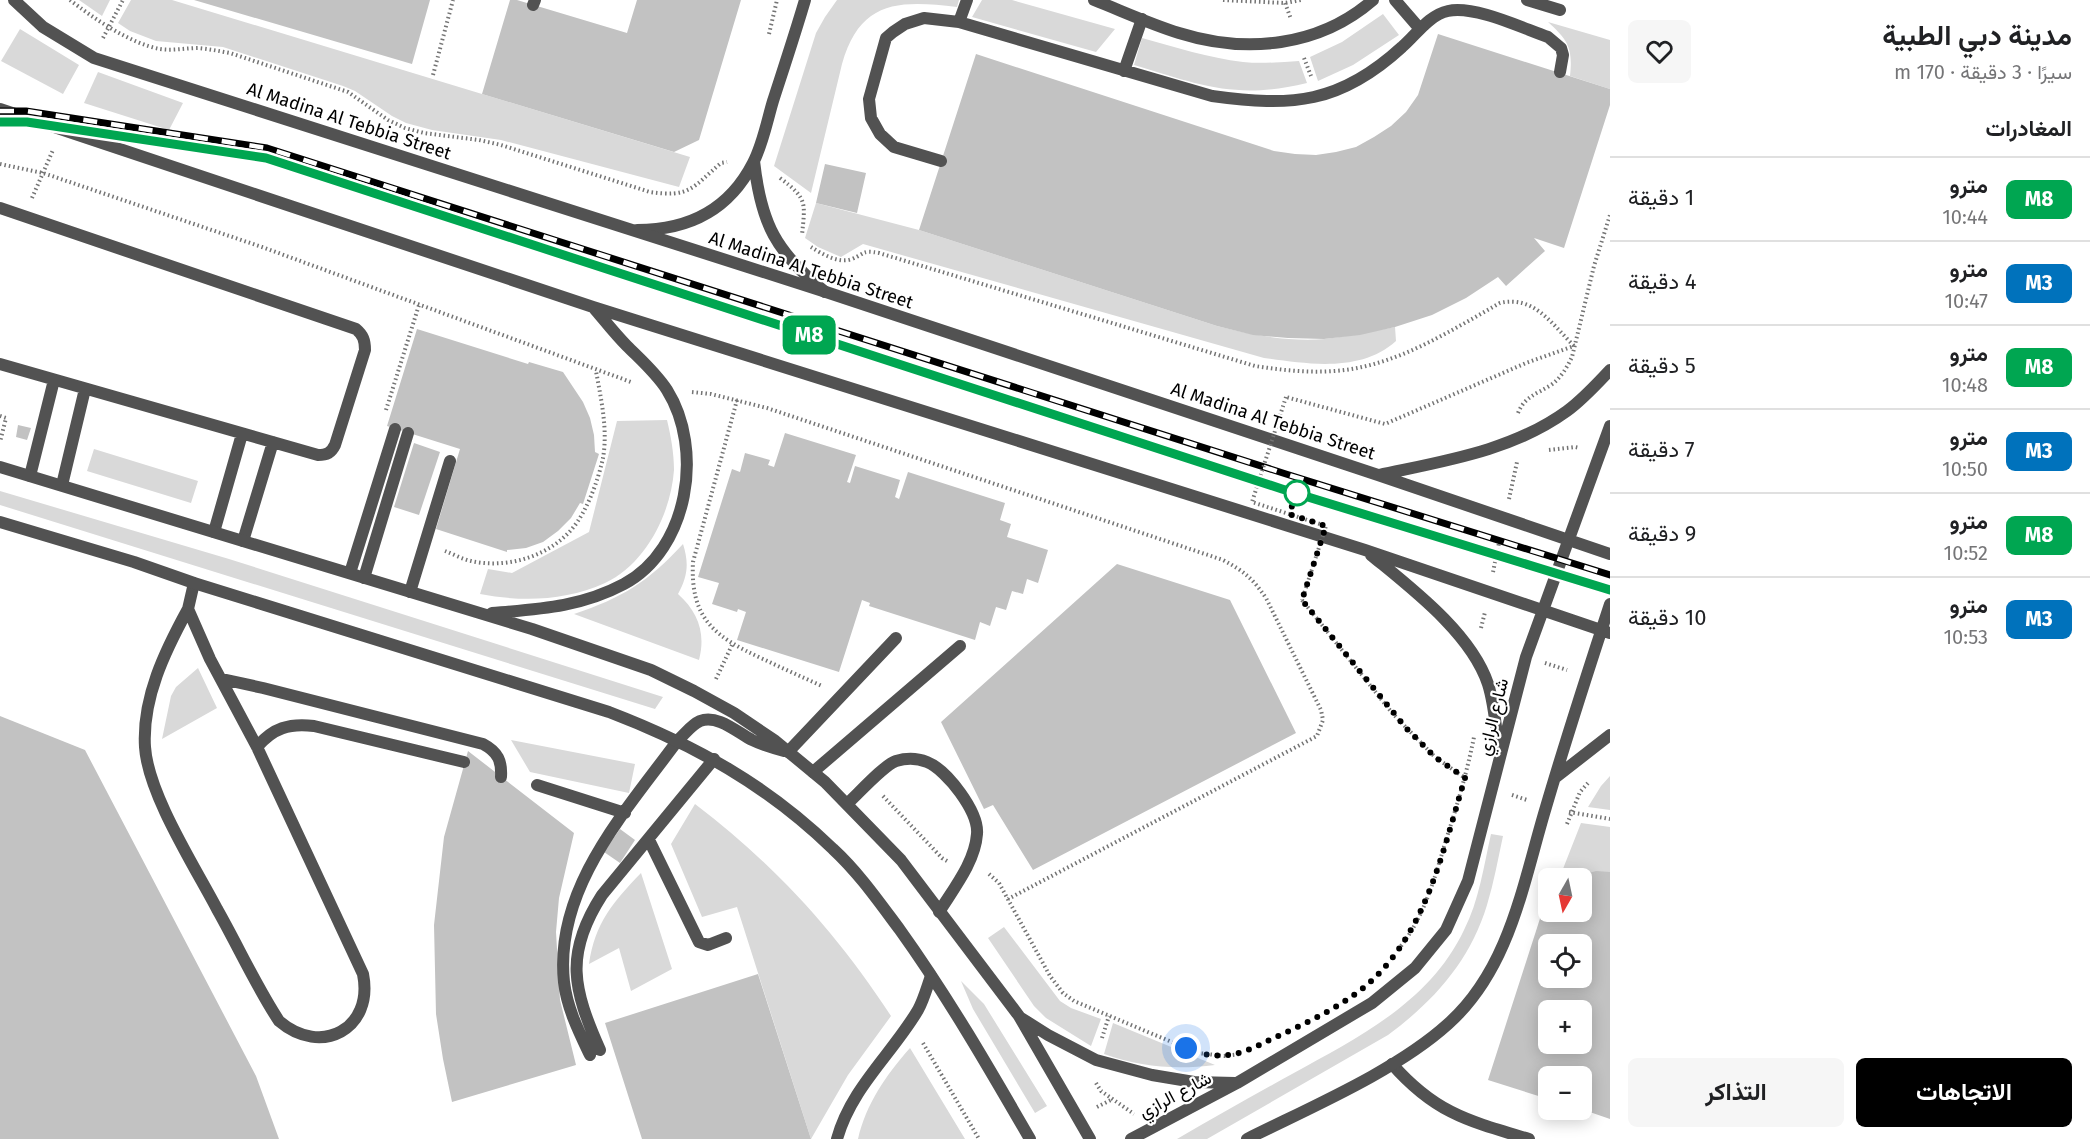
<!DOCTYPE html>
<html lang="ar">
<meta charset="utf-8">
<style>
body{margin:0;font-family:"Fira Sans",Vazirmatn,sans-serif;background:#f6f6f6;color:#202124;direction:rtl;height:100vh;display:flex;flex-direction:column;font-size:22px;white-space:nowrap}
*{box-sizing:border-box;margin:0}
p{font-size:20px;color:#757577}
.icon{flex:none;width:33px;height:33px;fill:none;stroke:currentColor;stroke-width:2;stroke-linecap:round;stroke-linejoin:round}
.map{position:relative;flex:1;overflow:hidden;direction:ltr}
.drawer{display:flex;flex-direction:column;background:#fff;width:480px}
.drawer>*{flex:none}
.badge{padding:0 12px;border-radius:9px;font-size:21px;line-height:39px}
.needle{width:39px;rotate:189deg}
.tools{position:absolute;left:1538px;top:868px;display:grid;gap:12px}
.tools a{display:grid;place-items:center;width:54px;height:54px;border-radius:9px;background:#fff;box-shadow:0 3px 15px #0003;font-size:30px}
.you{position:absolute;width:30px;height:30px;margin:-15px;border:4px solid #fff;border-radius:50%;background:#1a73e8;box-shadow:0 0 0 9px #1a73e833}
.map>.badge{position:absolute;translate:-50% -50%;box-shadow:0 0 0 3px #fff}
h2{padding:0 18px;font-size:22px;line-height:54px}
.round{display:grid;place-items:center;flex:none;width:63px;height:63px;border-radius:9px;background:#f6f6f6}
.head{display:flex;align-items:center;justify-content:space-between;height:102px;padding:0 18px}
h1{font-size:28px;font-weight:700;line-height:45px}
.action{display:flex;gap:12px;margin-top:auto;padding:12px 18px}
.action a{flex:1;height:69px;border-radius:9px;background:#000;color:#fff;font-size:24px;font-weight:700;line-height:69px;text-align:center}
.action a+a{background:#f6f6f6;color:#202124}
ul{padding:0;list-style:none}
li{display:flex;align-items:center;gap:18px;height:84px;padding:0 18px;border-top:2px solid #e0e0e0}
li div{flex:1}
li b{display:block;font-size:22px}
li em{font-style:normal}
li .badge{min-width:66px;font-weight:700;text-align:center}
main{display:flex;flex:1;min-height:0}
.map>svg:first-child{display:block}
</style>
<main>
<section class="drawer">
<div class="head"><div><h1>مدينة دبي الطبية</h1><p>سيرًا · 3 دقيقة · 170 m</p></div><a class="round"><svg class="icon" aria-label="heart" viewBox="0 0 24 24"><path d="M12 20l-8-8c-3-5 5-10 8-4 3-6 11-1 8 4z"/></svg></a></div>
<h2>المغادرات</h2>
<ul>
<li><span class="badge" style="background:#00a651;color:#fff">M8</span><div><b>مترو</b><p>10:44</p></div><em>1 دقيقة</em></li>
<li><span class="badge" style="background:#0072bc;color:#fff">M3</span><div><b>مترو</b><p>10:47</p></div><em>4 دقيقة</em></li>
<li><span class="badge" style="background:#00a651;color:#fff">M8</span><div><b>مترو</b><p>10:48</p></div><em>5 دقيقة</em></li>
<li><span class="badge" style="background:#0072bc;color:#fff">M3</span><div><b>مترو</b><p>10:50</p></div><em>7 دقيقة</em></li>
<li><span class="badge" style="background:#00a651;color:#fff">M8</span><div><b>مترو</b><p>10:52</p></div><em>9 دقيقة</em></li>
<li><span class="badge" style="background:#0072bc;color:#fff">M3</span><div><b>مترو</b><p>10:53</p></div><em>10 دقيقة</em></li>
</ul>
<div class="action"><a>الاتجاهات</a><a>التذاكر</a></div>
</section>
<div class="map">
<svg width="1610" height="1139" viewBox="0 0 1610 1139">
<rect width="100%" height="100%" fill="#fff"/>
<path fill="#d9d9d9" d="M79 0H110L102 16Z
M131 0H172L690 157 679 187 501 140 432 130 406 123 392 116 355 91 343 86 223 47 156 41 130 31 118 23Z
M837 0H959L957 7C899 0 860 0 842 64L811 193 774 166 816 33 825 17Z
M982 0H1012L1115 29 1096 52 972 17Z
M1383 14 1399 35 1353 65 1318 81 1310 57 1342 42Z
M1548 22 1610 40V89L1570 76C1573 48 1568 40 1548 22Z
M20 29 79 65 63 94 1 61Z
M1142 38C1175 47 1209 58 1243 62 1262 64 1281 62 1299 61L1307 83C1236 100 1200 85 1134 65Z
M98 72 183 103 169 130 84 103Z
M816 203 919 230 1217 326C1252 335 1289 342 1325 339 1349 336 1372 331 1395 327L1396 341C1361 373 1307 364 1264 358L863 244 841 257 818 247 805 238Z
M667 420C671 437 674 453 674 470 671 513 646 564 605 583 565 601 522 602 480 594L488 569 512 573 589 532 617 421Z
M94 449 198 481 191 503 87 471Z
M0 491 229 559 663 697 655 709 0 505Z
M683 544C689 563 688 576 678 594 698 612 706 633 699 660L574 614C622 598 648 582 683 544Z
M198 668 217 708 162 739 171 696 176 687Z
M511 740 635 764 629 793 530 772Z
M1610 776V810L1588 807 1601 786Z
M695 804C776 866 835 931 891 1016L848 1075 811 1139 737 907 702 917 671 844Z
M1581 823 1610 827V872C1590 871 1577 879 1559 879Z
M1491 834 1503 836C1498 859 1494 882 1487 905 1470 961 1434 1001 1388 1035L1207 1139H1177C1215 1117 1254 1095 1292 1074 1359 1037 1430 1002 1464 930 1479 901 1484 865 1491 834Z
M641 873 672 969 631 991 619 948 589 964C595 923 613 902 641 873Z
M1004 927 1060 1001 1071 1008 1101 1019 1091 1046 1046 1018 1034 1006 988 938Z
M961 981 984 1004 1047 1106 1035 1113 973 1009Z
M1113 1023 1215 1065C1175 1070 1141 1067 1104 1054Z
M910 1048 965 1139H858C866 1104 886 1075 910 1048Z"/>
<path fill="#c2c2c2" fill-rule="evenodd" d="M194 0H430L412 64Z
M510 0H517L627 33 637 0H741L699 140 674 152 482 94Z
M1438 34 1610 89V105L1564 248 1534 238 1545 251 1506 286 1498 277 1466 298 1432 315 1395 327 1360 335 1324 339 1288 338 1253 335 1217 326 919 230 976 54 1274 151 1295 154 1316 155 1336 152 1356 147 1374 137 1391 126 1406 112 1418 95Z
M825 164 866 173 857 213 816 203Z
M417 329 528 364 529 362 563 372 583 402 590 418 594 435 595 452 599 454 583 504 580 503 571 518 558 531 543 542 526 548 507 550V552L436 529 460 449 387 426Z
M18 425 31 428 27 440 16 437Z
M785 433 856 455 847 482 850 483 855 466 900 480 895 497 899 499 908 472 1005 503 1000 520 1011 524 1007 537 1048 550 1038 583 1027 579 1023 594 1012 591 1006 610 996 607 990 626 980 622 975 640 869 606 870 603 862 600 839 672 737 640 746 612 738 609 737 612 712 604 719 583 698 577 732 469 740 472 745 453 770 460 768 465 774 467Z
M414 443 440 452 419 515 394 507Z
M1117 564 1230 600 1296 733 1033 870 993 805 984 809 941 722Z
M0 716 85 750 256 1076 279 1139H0Z
M468 751 574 833 559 898 556 932 560 1000 576 1065 452 1102 443 1059 436 1014 434 925 444 837Z
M620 829 635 840 620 863 604 852Z
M1596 871 1610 872V1119L1581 1109V1077H1548V1099L1488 1080 1545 903 1548 904V912H1581V879H1568ZM1548 945H1581V978H1548ZM1548 1011H1581V1044H1548Z
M758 974 811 1139H642L605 1023Z"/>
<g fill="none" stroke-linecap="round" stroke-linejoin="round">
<path stroke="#747474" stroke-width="4" stroke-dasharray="1.5 3" stroke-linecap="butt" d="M70 0C93 18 131 44 160 49 173 51 185 48 198 48 209 49 219 51 230 53L348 92 388 120 405 128 424 133 479 140 501 145 650 192C690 198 693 187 721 163L727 162
M1223 0 1285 3 1301 0
M1285 3 1291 19
M769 34 777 0
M103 38 123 0
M1304 58 1311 76
M433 75 453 0
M0 164 43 173 262 247 631 382
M780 178C808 199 805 203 802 235
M32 198 53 150
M811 247C822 254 839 264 852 259 866 253 862 250 879 253L1255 366C1281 370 1307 373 1334 371 1395 367 1448 332 1500 303 1534 295 1552 324 1574 346L1526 363 1385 424 1286 397
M692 392 711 394 767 408 1223 560C1244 571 1253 579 1266 598L1321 710 1323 720 1317 736 1008 899
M737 400 693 562C690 619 715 637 763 659 782 668 802 677 822 686
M386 410 419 305
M1518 413C1525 396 1537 394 1551 385 1561 378 1567 367 1572 357L1594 266 1610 215
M0 416 6 418 0 442
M1549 450 1575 447 1580 448
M1509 499 1517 462
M445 551C453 554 462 559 471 561 506 569 548 557 572 529 587 511 598 481 603 458 608 429 601 399 596 371
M1493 572 1500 538
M1302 600 1393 714 1435 757 1465 778
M1481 628 1485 612
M1545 663 1567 670
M716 679 732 645
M1512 795 1527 800
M883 796 942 858 947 861
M1569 812 1610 819
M1567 824 1580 792 1588 783
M989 874 999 883 1050 976 1063 993 1074 1001 1198 1053 1224 1056 1240 1054
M1401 946C1425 915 1435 877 1446 840 1457 806 1467 772 1474 737
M1102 1038 1109 1016
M923 1043 979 1139
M1096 1083 1101 1091 1134 1114
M1097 1107 1111 1100"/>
<path stroke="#525252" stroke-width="12" d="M1395 0 1420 29
M1527 0 1560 10
M533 5 535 0
M959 22 967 0
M1124 71 1142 19
M941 161 894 147 880 134 871 118 869 99 886 38 893 32 905 24 924 18 959 22 1212 96C1292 107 1340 104 1402 47 1416 35 1429 15 1448 11 1474 5 1522 28 1548 37L1561 48 1563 55 1560 72
M0 208 356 329C363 335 365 340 365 350L335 445C331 453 327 455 318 455L0 364
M30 476 54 380
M62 485 85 389
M214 532 242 434
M243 541 273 442
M350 573 395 429
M364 578 408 433
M410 592 450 461
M188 609 210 659 257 747 363 974C374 1029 321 1057 279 1021 256 986 238 946 217 909 195 867 148 794 145 747 142 698 165 651 188 609Z
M188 609 194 583
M222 679 263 688 483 744C498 752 502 761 501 777
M257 747C273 728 289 723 314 726L464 762
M788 752 896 638
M813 772 960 646
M537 785 625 813
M848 803C858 794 884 765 896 761 906 758 917 758 927 762 947 770 979 812 977 834 975 862 954 888 939 912
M649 840 699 942 708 945 726 938
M600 1050C573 989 564 954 602 895L714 759
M590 1055C579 1032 567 1008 564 982 554 888 626 811 678 740
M1392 1064C1435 1113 1468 1121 1529 1139
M837 1139C851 1088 892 1054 918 1010 924 999 927 987 931 976"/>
<path stroke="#525252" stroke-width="12" d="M1094 0C1122 11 1150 24 1179 33 1246 54 1319 47 1373 0
M754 161C761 224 776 252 825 292
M637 230C689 230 729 210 753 163 763 144 767 121 773 101 784 67 795 34 805 0"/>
<path stroke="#525252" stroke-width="12" d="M14 0 43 27 94 58 826 292 1378 475 1610 554
M0 109 593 307 1365 550 1610 633
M0 467 532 629 651 670 694 691 734 713 774 740 825 782 901 860 1019 1016 1090 1139
M1379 475C1444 461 1512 451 1567 411 1582 400 1597 384 1610 370
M0 522 134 562 194 583 609 712C695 745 767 785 833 849 859 873 879 902 900 930 948 997 989 1068 1030 1139
M1371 555C1411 588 1471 633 1488 684 1495 706 1496 730 1499 753
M492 613C540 609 581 607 624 584 689 549 704 449 667 390 656 373 641 360 627 346 615 334 605 321 594 308
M678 740C685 734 691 725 700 721 717 714 737 732 752 740 762 745 773 748 784 751
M1556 777 1610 735
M1021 1018 1048 1035 1096 1060 1152 1075 1194 1082 1235 1083
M1131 1139 1237 1083 1372 1003 1415 968 1446 930 1468 881 1526 657 1610 426
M1247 1139C1311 1107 1396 1071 1448 1024 1510 969 1523 883 1546 807 1566 739 1588 671 1610 604"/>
<defs>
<path id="rail" d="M0 111H26L267 148 1286 474 1610 575
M0 122H27L266 158 1282 489 1610 590"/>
</defs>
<use href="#rail" stroke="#000" stroke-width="7"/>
<use href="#rail" stroke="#fff" stroke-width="4.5" stroke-dasharray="14" stroke-linecap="butt"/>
<path stroke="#747474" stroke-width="4" stroke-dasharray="1.5 3" stroke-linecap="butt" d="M1286 397 1252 502 1326 526 1302 600"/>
</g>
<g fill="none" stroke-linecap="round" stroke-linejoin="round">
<defs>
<path id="line" d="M0 122H27L266 158 1282 489 1610 590"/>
</defs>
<use href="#line" stroke="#fff" stroke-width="14"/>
<use href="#line" stroke="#00a651" stroke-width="9"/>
<path stroke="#000" stroke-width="6" stroke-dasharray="0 10.8" d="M1186 1048C1209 1058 1229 1058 1253 1048 1290 1030 1330 1014 1362 989 1426 937 1442 853 1465 778L1435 757 1406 728 1302 600 1326 526 1289 514 1297 493"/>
</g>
<circle fill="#fff" stroke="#00a651" stroke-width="3" cx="1297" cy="493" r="12"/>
<g text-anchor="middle" stroke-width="4.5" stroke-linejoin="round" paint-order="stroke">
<g font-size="18" fill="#000" stroke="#fff">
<text transform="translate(349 121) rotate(18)" y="6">Al Madina Al Tebbia Street</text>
<text transform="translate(811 270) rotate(18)" y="6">Al Madina Al Tebbia Street</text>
<text transform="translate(1273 421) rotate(18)" y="6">Al Madina Al Tebbia Street</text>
<text transform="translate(1493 717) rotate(-76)" y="6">شارع الرازي</text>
<text transform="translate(1175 1095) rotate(-28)" y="6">شارع الرازي</text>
</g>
</g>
</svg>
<div class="tools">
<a><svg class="needle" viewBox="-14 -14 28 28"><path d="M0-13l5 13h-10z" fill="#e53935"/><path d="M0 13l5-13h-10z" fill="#757577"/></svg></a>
<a><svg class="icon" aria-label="locate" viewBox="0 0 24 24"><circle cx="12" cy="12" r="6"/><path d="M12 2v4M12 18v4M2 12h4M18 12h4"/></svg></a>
<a>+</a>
<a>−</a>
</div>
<div class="you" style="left:1186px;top:1048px"></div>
<b class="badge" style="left:809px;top:335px;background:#00a651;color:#fff">M8</b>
</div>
</main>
